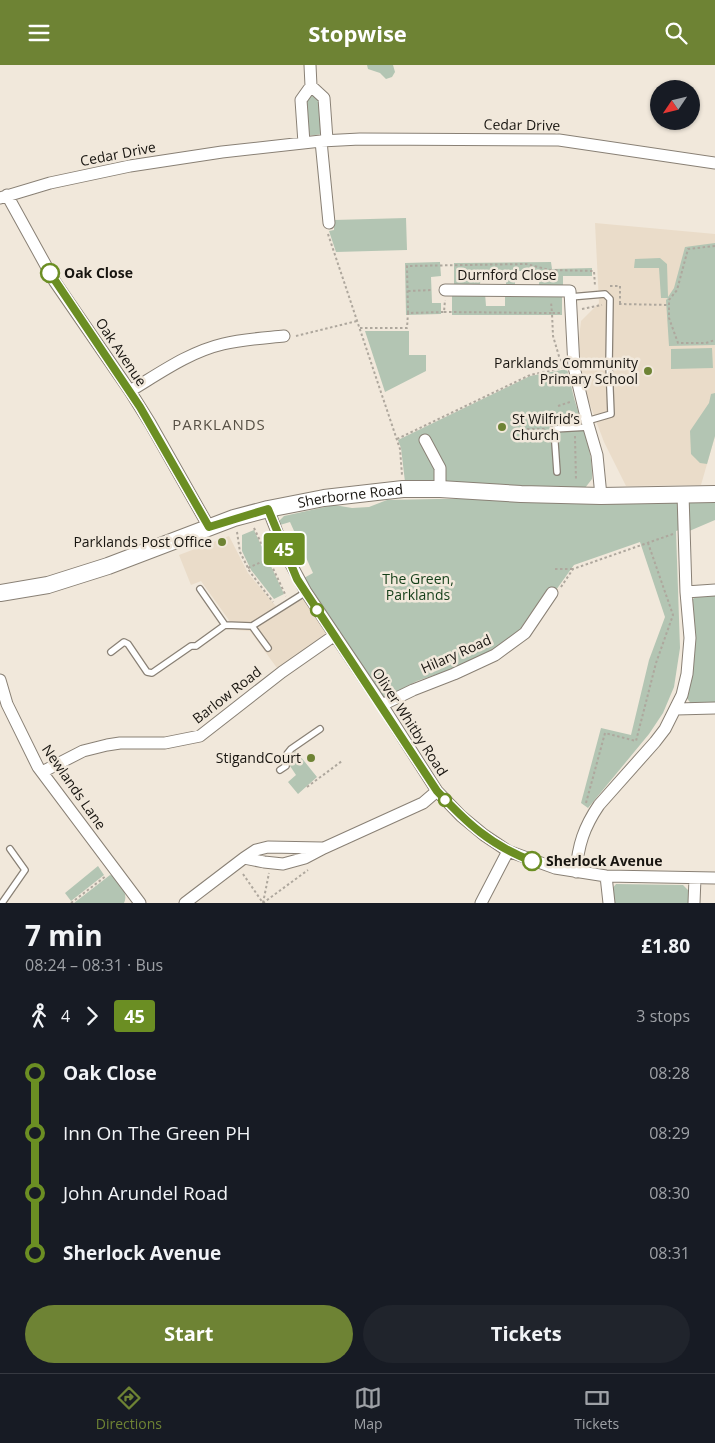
<!DOCTYPE html>
<meta charset="utf-8">
<style>
body{margin:0;font-family:"Open Sans",sans-serif;background:#20242c;color:#f1f3f6;height:100vh;display:flex;flex-direction:column;font-size:19px;white-space:nowrap}
*{box-sizing:border-box;margin:0}
p{font-size:16px;color:#9ea1a6}
.icon{flex:none;width:28px;height:28px;fill:none;stroke:currentColor;stroke-width:2;stroke-linecap:round;stroke-linejoin:round}
.map{position:relative;height:838px;overflow:hidden}
.panel{display:flex;flex-direction:column;background:#171b24;flex:1}
.panel>*{flex:none}
.badge{padding:0 10px;border-radius:4px;font-size:18px;line-height:32px}
.needle{width:32px;rotate:235deg}
.fabs{position:absolute;left:650px;top:15px;display:grid;gap:10px}
.fabs a{display:grid;place-items:center;width:50px;height:50px;border-radius:50%;background:#171b24;box-shadow:0 1px 4px #0004;font-size:25px}
.map>.badge{position:absolute;translate:-50% -50%;box-shadow:0 0 0 2px #fff}
.legs{display:flex;align-items:center;gap:8px;height:55px;padding:0 25px;font-size:16px}
.legs p{margin-inline-start:auto}
.summary{display:flex;align-items:center;justify-content:space-between;height:85px;padding:0 25px}
h1{font-size:28px;font-weight:700;line-height:38px}
.cta{display:flex;gap:10px;margin-top:auto;padding:10px 25px}
.cta a{flex:1;height:58px;border-radius:30px;background:#6e8334;color:#fff;font-size:20px;font-weight:700;line-height:58px;text-align:center}
.cta a+a{background:#20242c;color:#f1f3f6}
ul{padding:0 25px;list-style:none}
li{display:flex;align-items:center;gap:18px;height:60px;font-size:19px}
li i{display:grid;place-items:center;width:8px;height:100%;margin:0 6px;background:currentColor}
li i::after{content:'';width:12px;height:12px;margin:-6px;border:4px solid;border-radius:50%;background:#171b24}
li p{margin-inline-start:auto}
li:first-child i{background:linear-gradient(#0000 50%,currentColor 0)}
li:last-child i{background:linear-gradient(currentColor 50%,#0000 0)}
header{display:flex;justify-content:space-between;align-items:center;height:65px;padding:0 25px;background:#6e8334;color:#fff;font-size:22px;font-weight:700}
.dock{display:flex;justify-content:space-around;align-items:center;height:70px;border-top:1px solid #363941;background:#171b24;font-size:14px;color:#9ea1a6}
.dock a{display:grid;justify-items:center;gap:2px}
.dock .on{color:#6e8334}
.map>svg:first-child{display:block}
</style>
<header><svg class="icon" aria-label="menu" viewBox="0 0 24 24"><path d="M4 6h16M4 12h16M4 18h16"/></svg>Stopwise<svg class="icon" aria-label="search" viewBox="0 0 24 24"><circle cx="10" cy="10" r="6"/><path d="M15 15l6 6"/></svg></header>
<div class="map">
<svg width="715" height="838" viewBox="0 0 715 838">
<rect width="100%" height="100%" fill="#f1e8db"/>
<path fill="#eadcc9" d="M595 158 715 169V371L701 420 626 421 604 377 586 329 578 282 581 256 599 238Z
M229 471 248 508 280 546 304 531 329 568 277 603 250 566 236 565 201 516 191 520 179 490Z"/>
<path fill="#b3c5b3" d="M367 0H393L395 7 392 12 386 14 380 8 368 4Z
M311 26 321 34 323 69 307 71 304 36Z
M406 153 407 185 336 187 329 166 334 165V155Z
M715 178V280L669 281 666 235 668 233H661L659 203H634L635 194 660 193 667 199 668 232 674 223 685 182Z
M440 197 441 211 431 212 432 238H441V249L406 250 405 198Z
M551 197 552 204 592 203V211H563V220H539V206H515V221H506V207L481 208 480 219H454V198Z
M452 228H485L486 241H505V229H562V250H452Z
M365 266H409V290H426V306L385 327Z
M712 283 713 303 671 304V284Z
M567 304C571 318 573 332 578 346 585 369 593 390 592 414L585 423 405 417 401 383 398 375 530 311Z
M715 328V371L707 399 700 398 691 389 690 366 709 338 711 329Z
M437 434H715V455L687 467V462L676 466 680 583 674 622 663 648 649 669 588 743 581 738 601 663 631 670 649 595 665 552 640 477 574 500 556 525 548 523 520 564 492 586 455 603 417 616 384 633 304 513 313 508 290 457 280 460 279 456 284 451 334 440 352 443 369 442 387 435Z
M254 465 284 529 274 534 251 505 242 486V470Z
M699 528 715 529V639L692 640 686 632 694 594 693 534Z
M296 686 317 712 298 729 288 717 296 710 290 701 291 690Z
M98 801 104 810 71 836 65 828Z
M110 810 113 811C119 819 129 827 124 838H74Z
M616 819 683 820 689 826 688 838H614L612 824Z"/>
<g fill="none" stroke-linecap="round" stroke-linejoin="round">
<defs>
<path id="lane" d="M570 232 605 229 610 234 609 300 611 349 587 356
M557 407 554 364 589 362
M200 524 225 560 252 561 306 527
M252 561 268 583
M111 587 124 577 128 579 147 607 152 608 191 581H196L225 560
M280 705 286 701 287 689 291 684 320 664
M2 838 25 805 10 784"/>
<path id="street" d="M311 21 324 33 327 75
M321 76 329 158
M304 78 301 35 311 21 310 0
M7 130 55 217 130 326 150 358 209 462
M0 133 50 118 130 101 222 87 321 76 360 74 559 75 715 98
M445 225 570 226 574 302 587 356 597 390 601 431
M130 326C160 308 189 287 223 279 243 274 264 273 284 271
M425 375 440 403V424
M268 444 286 490 306 527 382 640 437 726 461 751 484 770 508 786 555 803 606 811 715 813
M686 527 715 525
M0 615 7 639 38 702 140 838
M382 640 413 625 454 609 495 590 525 568 552 528
M676 644 715 643
M42 707 83 686 107 680 120 678H165L200 671 282 607 335 570
M244 793 256 785 268 782 322 783
M576 807C578 780 584 762 599 740L655 677 665 664 682 630 687 609 690 573 686 527 683 429
M606 811 609 838
M185 838 244 793 264 797 283 799 305 793 324 783 423 738 437 726
M481 838 508 786
M694 838 695 813"/>
<g id="secondary">
<path id="s1" d="M0 528 48 520 108 501 234 453 268 444 324 433 403 424H440L521 429 601 431 715 429"/>
</g>
</defs>
<use href="#lane" stroke="#898075" stroke-width="8"/>
<use href="#street" stroke="#898075" stroke-width="13"/>
<use href="#secondary" stroke="#898075" stroke-width="18"/>
<path stroke="#aea79d" stroke-width="2" stroke-dasharray="2.5 2.5" stroke-linecap="butt" d="M328 169 400 384 402 410
M715 181 688 184 677 225 669 235V253L678 278H706L715 275
M550 205 594 206 595 221
M610 221H620V239
M408 226 433 225
M619 239 669 240
M582 244 602 240
M444 247 552 248 551 237
M408 248 407 201 526 199 550 205 551 214
M560 248H552L553 271 561 298
M360 263H407L408 248 444 247 445 235
M296 271 357 256
M558 341 570 337
M517 364H547
M575 371 576 416
M397 374 530 310 562 303
M254 463 286 531
M237 467 240 487 250 507 273 537
M248 503 268 494
M555 504H573
M561 522 573 504 673 469
M307 722 342 696
M586 738 605 668 636 676 656 598 673 550 648 478
M243 809 263 838 308 805
M71 838 106 811
M263 838 269 808"/>
<use href="#lane" stroke="#fff" stroke-width="5.5"/>
<use href="#street" stroke="#fff" stroke-width="11"/>
<use href="#secondary" stroke="#fff" stroke-width="16"/>
</g>
<g fill="none" stroke-linecap="round" stroke-linejoin="round">
<defs>
<path id="line-1" d="M50 208 140 342 209 462 268 444 297 514 437 726C467 758 490 780 532 796"/>
</defs>
<use href="#line-1" stroke="#fff" stroke-width="11"/>
<use href="#line-1" stroke="#6b8e23" stroke-width="8"/>
</g>
<g fill="#fff" stroke="#6b8e23" stroke-width="2.5">
<circle cx="50" cy="208" r="9"/>
<circle cx="317" cy="545" r="6"/>
<circle cx="445" cy="735" r="6"/>
<circle cx="532" cy="796" r="9"/>
</g>
<g fill="#6e8334" stroke="#f1e8db" stroke-width="2">
<circle cx="648" cy="306" r="5"/>
<circle cx="502" cy="362" r="5"/>
<circle cx="222" cy="477" r="5"/>
<circle cx="311" cy="693" r="5"/>
</g>
<g text-anchor="middle" stroke-width="5" stroke-linejoin="round" paint-order="stroke">
<g font-size="14" fill="#181510" stroke="#f1e8db">
<text transform="translate(522 60) rotate(1)" y="5">Cedar Drive</text>
<text transform="translate(118 89) rotate(-11)" y="5">Cedar Drive</text>
<text x="507" y="215">Durnford Close</text>
<text transform="translate(121 287) rotate(56)" y="5">Oak Avenue</text>
<text dy="5" stroke="none"><textPath href="#s1" startOffset="365">Sherborne Road</textPath></text>
<text transform="translate(456 589) rotate(-24)" y="5">Hilary Road</text>
<text transform="translate(227 630) rotate(-38)" y="5">Barlow Road</text>
<text transform="translate(410 657) rotate(57)" y="5">Oliver Whitby Road</text>
<text transform="translate(74 722) rotate(55)" y="5">Newlands Lane</text>
</g>
<g font-size="14" font-weight="bold" fill="#181510" stroke="#f1e8db" text-anchor="start">
<text x="64" y="213">Oak Close</text>
<text x="546" y="801">Sherlock Avenue</text>
</g>
<g font-size="14" fill="#181510" stroke="#f1e8db" text-anchor="end">
<text x="638" y="303">Parklands Community<tspan x="638" dy="16">Primary School</tspan></text>
<text x="512" y="359" text-anchor="start">St Wilfrid’s<tspan x="512" dy="16">Church</tspan></text>
<text x="212" y="482">Parklands Post Office</text>
<text x="301" y="698">StigandCourt</text>
</g>
<g font-size="14" fill="#143e18" stroke="#f1e8db">
<text x="418" y="519">The Green,<tspan x="418" dy="16">Parklands</tspan></text>
</g>
<g font-size="15" letter-spacing="1" fill="#575045" stroke="#f1e8db">
<text x="219" y="365">PARKLANDS</text>
</g>
</g>
</svg>
<div class="fabs">
<a><svg class="needle" viewBox="-14 -14 28 28"><path d="M0-13l5 13h-10z" fill="#e53935"/><path d="M0 13l5-13h-10z" fill="#9ea1a6"/></svg></a>
</div>
<b class="badge" style="left:284px;top:484px;background:#6b8e23;color:#fff">45</b>
</div>
<section class="panel">
<div class="summary"><div><h1>7 min</h1><p>08:24 – 08:31 · Bus</p></div><b>£1.80</b></div>
<div class="legs"><svg class="icon" aria-label="walk" viewBox="0 0 24 24"><circle cx="13" cy="4" r="2"/><path d="M13 8l-2 6 4 7M11 14l-3 7M7 12l3-4h3l4 4"/></svg>4<svg class="icon" aria-label="forward" viewBox="0 0 24 24"><path d="M9 5l7 7-7 7"/></svg><b class="badge" style="background:#6b8e23;color:#fff">45</b><p>3 stops</p></div>
<ul>
<li><i style="color:#6b8e23"></i><b>Oak Close</b><p>08:28</p></li>
<li><i style="color:#6b8e23"></i><span>Inn On The Green PH</span><p>08:29</p></li>
<li><i style="color:#6b8e23"></i><span>John Arundel Road</span><p>08:30</p></li>
<li><i style="color:#6b8e23"></i><b>Sherlock Avenue</b><p>08:31</p></li>
</ul>
<div class="cta"><a>Start</a><a>Tickets</a></div>
</section>
<nav class="dock">
<a class="on"><svg class="icon" aria-label="directions" viewBox="0 0 24 24"><path d="M12 3l9 9-9 9-9-9zM9 14v-3h6M13 9l2 2-2 2"/></svg>Directions</a>
<a><svg class="icon" aria-label="map" viewBox="0 0 24 24"><path d="M3 6l6-2 6 2 6-2v14l-6 2-6-2-6 2zM9 4v14M15 6v14"/></svg>Map</a>
<a><svg class="icon" aria-label="tickets" viewBox="0 0 24 24"><path d="M3 7h18v10H3zM15 7v10"/></svg>Tickets</a>
</nav>
